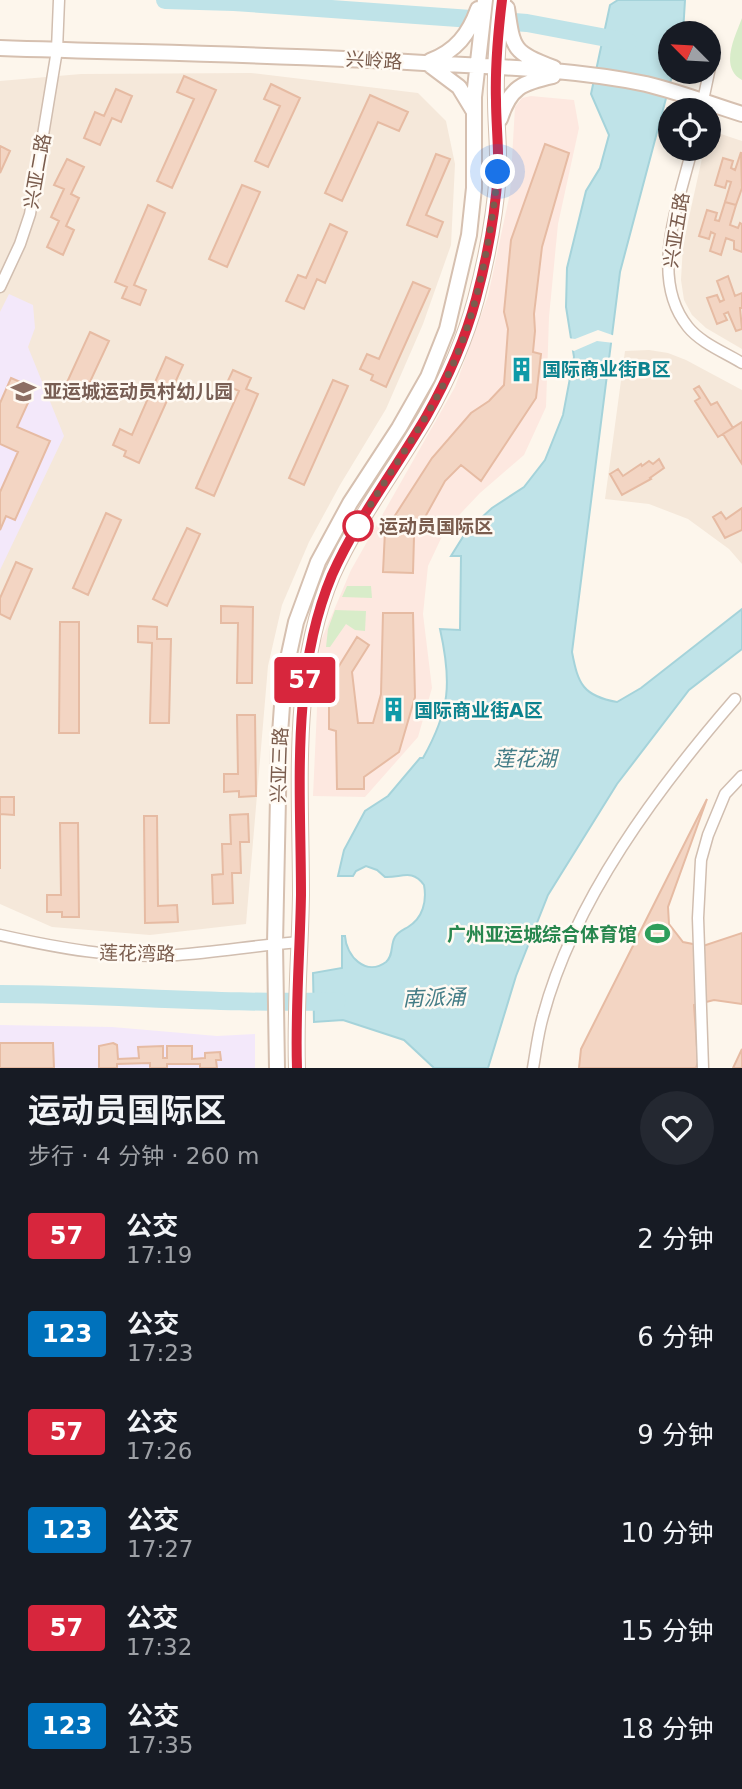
<!DOCTYPE html>
<html lang="zh">
<meta charset="utf-8">
<style>
body{margin:0;font-family:"DejaVu Sans","Noto Sans SC",sans-serif;background:#242831;color:#f1f3f6;height:100vh;display:flex;flex-direction:column;font-size:26px;white-space:nowrap}
*{box-sizing:border-box;margin:0}
p{font-size:23px;color:#9ea1a6}
.icon{flex:none;width:38px;height:38px;fill:none;stroke:currentColor;stroke-width:2;stroke-linecap:round;stroke-linejoin:round}
.map{position:relative;height:1068px;overflow:hidden}
.sheet{display:flex;flex-direction:column;background:#171b24;flex:1}
.sheet>*{flex:none}
.badge{padding:0 14px;border-radius:5px;font-size:24px;line-height:46px}
.needle{width:46px;rotate:294deg}
.buttons{position:absolute;left:658px;top:21px;display:grid;gap:14px}
.buttons a{display:grid;place-items:center;width:63px;height:63px;border-radius:50%;background:#171b24;box-shadow:0 4px 10px #0003;font-size:35px}
.you{position:absolute;width:35px;height:35px;margin:-18px;border:5px solid #fff;border-radius:50%;background:#1a73e8;box-shadow:0 0 0 10px #1a73e833}
.map>.badge{position:absolute;translate:-50% -50%;box-shadow:0 0 0 4px #fff}
.round{display:grid;place-items:center;flex:none;width:74px;height:74px;border-radius:37px;background:#242831}
.summary{display:flex;align-items:center;justify-content:space-between;height:119px;padding:0 28px}
h1{font-size:33px;font-weight:700;line-height:52px}
ul{padding:0;list-style:none}
li{display:flex;align-items:center;gap:21px;height:98px;padding:0 28px}
li div{flex:1}
li b{display:block;font-size:26px}
li em{font-style:normal}
li .badge{min-width:77px;font-weight:700;text-align:center}
.map>svg:first-child{display:block}
</style>
<div class="map">
<svg width="742" height="1068" viewBox="0 0 742 1068">
<rect width="100%" height="100%" fill="#fdf6ec"/>
<path fill="#f5e8da" d="M251 73 418 93 446 121 455 164 451 245 423 324 386 409 340 485 309 542 282 605 268 666 246 924 150 935 52 927 0 904V81L81 74Z
M718 133 742 141V349L706 328 692 315 684 300 681 280 683 245 704 149H709L710 137Z
M649 350 668 353 686 360 742 390V564L729 549 688 519 649 504 605 499 625 351Z"/>
<path fill="#fde8e0" d="M531 96 574 100 579 128 558 224 549 317 546 407 524 455 480 493 445 530 428 566 423 614 432 688 418 737 365 797 313 796 320 643 351 570 455 387 488 296 510 193 515 107 522 98Z"/>
<path fill="#f3e8fa" d="M9 294 33 305 35 328 28 347 64 436 0 570V312Z
M0 1025 112 1027 217 1036 255 1034V1068H0Z"/>
<path fill="#d8ecc9" d="M742 18V80C719 67 735 37 742 18Z
M347 586H371L372 598 342 597Z
M335 610 366 611 365 631 355 630 346 624 330 647H326L328 629Z"/>
<path fill="#bfe3e8" stroke="#a5d3da" stroke-width="2" d="M618 0H685L683 33H670V72H673L620 272 572 652C578 684 583 696 617 702L641 688 742 609V649L689 690 617 784 548 895 516 976 488 1068H434L404 1040 343 1020 314 1022 313 973 342 968V936H345C346 956 366 977 386 962 394 955 390 945 395 937 398 932 403 930 408 927 423 918 427 901 424 885 412 868 401 878 385 877L377 870 366 866 356 871 353 876H338L344 850 365 811 388 796 420 758H423C450 710 452 683 440 629L460 630 461 556H451L466 532 492 508 524 487 545 460 563 415 574 357 566 307 567 268 586 191 600 168 609 135 591 94 610 5Z"/>
<path fill="#fdf6ec" d="M598 330 615 336 614 343 597 341 574 351 569 349 568 338 575 339Z"/>
<g fill="none" stroke-linecap="round" stroke-linejoin="round">
<path stroke="#bfe3e8" stroke-width="18" d="M165 0 234 2 527 23 628 42
M0 994C112 994 224 1005 337 1001"/>
</g>
<path fill="#f3d5c3" stroke="#e6bba3" stroke-width="2" d="M184 76 216 90 172 188 157 181 194 99 177 92Z
M271 84 300 98 268 167 255 161 280 106 264 99Z
M116 89 132 96 121 122 112 118 100 145 84 138 95 112 104 116Z
M370 95 408 112 399 131 378 122 342 201 325 193Z
M545 144 569 153 542 247 534 314 535 331 533 352 541 354 536 398 481 481 461 465 445 481 414 537 413 573 383 572 385 531 432 458 471 413 489 401 504 385 508 329 504 312 511 240Z
M0 146 10 151 0 173Z
M741 152 742 188 736 205 725 202 731 182 727 181 725 188 715 185 723 158 733 161 731 168 735 170Z
M436 154 450 159 426 215 443 222 437 237 407 225Z
M67 159 84 167 71 194 79 198 66 226 74 230 63 255 47 247 59 221 51 217 64 189 54 185Z
M242 185 260 192 227 267 209 259Z
M725 202 736 205 730 225 738 228 740 223 742 224V252L734 249V241L726 238 721 255 710 251 715 234 711 232 709 239 699 236 707 210 717 213 715 220 719 221Z
M148 205 165 213 134 285 146 290 140 305 122 298 127 287 115 282Z
M330 224 347 232 325 283 317 279 304 309 286 301 298 275 306 278Z
M728 276 735 296 742 293V308H740L742 329 736 331 728 312 724 314 727 320 717 324 707 298 717 295 720 302 724 300 717 281Z
M413 282 430 289 386 387 371 380 373 375 360 369 367 354 379 359Z
M90 332 109 341 82 399 63 391Z
M166 357 183 365 139 463 124 456 126 451 113 445 120 429 132 435Z
M233 370 251 378 246 389 258 394 214 496 196 488 239 391 226 385Z
M11 378 25 384 23 390 32 394 17 427 50 441 15 520 6 516 0 530V492L18 452 0 444V403Z
M333 380 348 386 304 485 289 478Z
M699 386 711 405 717 402 733 428 718 437 695 401 700 398 694 389Z
M742 422V464L723 434Z
M659 459 664 468 650 478 651 479 622 495 610 474 618 469 623 476 641 464 642 466 649 461 653 464Z
M742 508V530L725 538 713 517 721 512 726 519Z
M106 513 121 520 88 595 73 588Z
M187 528 200 534 167 606 153 599Z
M16 562 32 569 10 619 0 614V598Z
M221 606 253 607 252 683H237L238 623H221Z
M383 613H413L415 697 399 752 364 777V789H337L336 731 329 729V682L357 637 369 645 352 672 358 723H373L381 694Z
M60 622H79V733H59Z
M138 626 157 627V639H171L169 723H150L152 643 138 642Z
M237 715H255L256 796 239 797V791L224 792V774H238Z
M0 797H14V815L0 814V869Z
M707 799 668 907 669 924 683 942 703 946 742 933V1004L714 1000 694 1005 698 1062 696 1068H579L581 1049Z
M248 814 249 842H240L241 873H232L233 903 213 904 212 875 223 874 222 844H231L230 815Z
M144 816H157L158 906 177 905 178 922 145 923Z
M60 823H78L79 917H62V912H47V895H61Z
M0 1043H53L54 1068H0Z
M113 1043 117 1045 118 1059 139 1058 138 1047 163 1046V1058H167V1046H192V1059L205 1058V1053L220 1052 221 1060H216L217 1068H200V1064H167V1068H150V1063L117 1064V1068H99V1046Z
M742 1049V1068H733Z"/>
<g fill="none" stroke-linecap="round" stroke-linejoin="round">
<defs>
<path id="street" d="M701 110 712 58
M692 149C679 203 648 278 688 327 701 343 724 352 742 363
M0 287 20 244 30 214 57 50 59 0
M0 935C58 948 117 959 177 955 218 952 259 945 300 942
M533 1068C536 1051 538 1033 543 1016 574 900 657 789 735 699
M703 1068 698 918 701 860 708 835 725 794 742 776"/>
<path id="secondary" d="M507 8C513 50 513 52 554 68
M0 48C141 53 283 54 424 63 498 67 574 69 646 84 679 92 710 104 742 114
M430 61C456 51 469 34 478 9
M427 63 459 87 473 110
M500 119C510 87 522 83 553 76
M277 1068 275 944 279 748 284 677 296 622 318 562 350 503 399 428 428 377 447 329 469 235 474 188V97L485 0
M297 1068C295 1010 300 953 301 895 301 790 290 674 332 575 357 519 395 470 426 417 447 380 465 340 476 299 487 258 495 215 498 173 499 148 496 124 496 100 495 67 498 33 502 0"/>
</defs>
<use href="#street" stroke="#d1beb0" stroke-width="13"/>
<use href="#secondary" stroke="#d6c0b0" stroke-width="18"/>
<use href="#street" stroke="#fff" stroke-width="10"/>
<use href="#secondary" stroke="#fff" stroke-width="14"/>
</g>
<g fill="none" stroke-linecap="round" stroke-linejoin="round">
<defs>
<path id="line" d="M297 1068C295 1010 300 953 301 895 301 789 290 675 332 575 357 519 395 470 426 417 447 380 465 340 476 299 487 258 495 215 498 173 499 148 496 124 496 100 495 67 498 33 502 0"/>
</defs>
<use href="#line" stroke="#fff" stroke-width="16"/>
<use href="#line" stroke="#d7263d" stroke-width="10"/>
<path stroke="#7a5c4d" stroke-width="7" stroke-dasharray="0 12.6" d="M358 526C388 473 425 425 451 369 479 307 490 240 498 172"/>
</g>
<defs>
<symbol id="building-bare" viewBox="-9 -9 18 18"><path d="M-4-6H4V6H1V3H-1V6H-4ZM-2.5-4.3h1.7v1.8h-1.7ZM.8-4.3h1.7v1.8H.8ZM-2.5-1h1.7V.8h-1.7ZM.8-1h1.7V.8H.8Z" fill="#0f9aa8" stroke="#fffaf3" stroke-width="2.5" paint-order="stroke"/></symbol>
<symbol id="school-bare" viewBox="-9 -9 18 18"><path d="M0-5L7-2L0 1L-7-2ZM-4 1L0 2.5L4 1V4Q0 6-4 4Z" fill="#8d6e63" stroke="#fffaf3" stroke-width="2.5" paint-order="stroke"/></symbol>
<symbol id="stadium-bare" viewBox="-9 -9 18 18"><path d="M0-5a6.5 5 0 1 0 0 10a6.5 5 0 1 0 0-10ZM-3.5-1.8h7v3.6h-7Z" fill="#2e9e5b" stroke="#fffaf3" stroke-width="2.5" paint-order="stroke"/></symbol>
</defs>
<g fill-rule="evenodd">
<use href="#building-bare" x="504" y="352" width="35" height="35"/>
<use href="#school-bare" x="6" y="374" width="35" height="35"/>
<use href="#building-bare" x="376" y="692" width="35" height="35"/>
<use href="#stadium-bare" x="640" y="916" width="35" height="35"/>
</g>
<circle fill="#fff" stroke="#d7263d" stroke-width="3.5" cx="358" cy="526" r="14"/>
<g text-anchor="middle" stroke-width="5" stroke-linejoin="round" paint-order="stroke">
<g font-size="19" fill="#7a5c4d" stroke="#fffaf3">
<text transform="translate(374 60) rotate(3)" y="7">兴岭路</text>
<text transform="translate(37 171) rotate(-80)" y="7">兴亚二路</text>
<text transform="translate(676 230) rotate(-81)" y="7">兴亚五路</text>
<text transform="translate(279 765) rotate(-88)" y="7">兴亚三路</text>
<text transform="translate(137 953) rotate(1)" y="7">莲花湾路</text>
</g>
<g font-size="19" font-weight="bold" fill="#0d838f" stroke="#fffaf3" text-anchor="start">
<text x="542" y="376">国际商业街B区</text>
<text x="414" y="717">国际商业街A区</text>
</g>
<g font-size="19" font-weight="bold" fill="#785e54" stroke="#fffaf3" text-anchor="start">
<text x="43" y="398">亚运城运动员村幼儿园</text>
</g>
<g font-size="19" font-weight="bold" fill="#7a5c4d" stroke="#fffaf3" text-anchor="start">
<text x="379" y="533">运动员国际区</text>
</g>
<g font-size="19" font-weight="bold" fill="#27864d" stroke="#fffaf3" text-anchor="end">
<text x="637" y="941">广州亚运城综合体育馆</text>
</g>
<g font-size="21" font-style="italic" fill="#437c86" stroke="#fffaf3">
<text x="525" y="766">莲花湖</text>
<text transform="translate(434 998) rotate(-2)" y="7">南派涌</text>
</g>
</g>
</svg>
<div class="buttons">
<a><svg class="needle" viewBox="-14 -14 28 28"><path d="M0-13l5 13h-10z" fill="#e53935"/><path d="M0 13l5-13h-10z" fill="#9ea1a6"/></svg></a>
<a><svg class="icon" aria-label="locate" viewBox="0 0 24 24"><circle cx="12" cy="12" r="6"/><path d="M12 2v4M12 18v4M2 12h4M18 12h4"/></svg></a>
</div>
<div class="you" style="left:498px;top:172px"></div>
<b class="badge" style="left:305px;top:680px;background:#d7263d;color:#fff">57</b>
</div>
<section class="sheet">
<div class="summary"><div><h1>运动员国际区</h1><p>步行 · 4 分钟 · 260 m</p></div><a class="round"><svg class="icon" aria-label="heart" viewBox="0 0 24 24"><path d="M12 20l-8-8c-3-5 5-10 8-4 3-6 11-1 8 4z"/></svg></a></div>
<ul>
<li><span class="badge" style="background:#d7263d;color:#fff">57</span><div><b>公交</b><p>17:19</p></div><em>2 分钟</em></li>
<li><span class="badge" style="background:#0072bc;color:#fff">123</span><div><b>公交</b><p>17:23</p></div><em>6 分钟</em></li>
<li><span class="badge" style="background:#d7263d;color:#fff">57</span><div><b>公交</b><p>17:26</p></div><em>9 分钟</em></li>
<li><span class="badge" style="background:#0072bc;color:#fff">123</span><div><b>公交</b><p>17:27</p></div><em>10 分钟</em></li>
<li><span class="badge" style="background:#d7263d;color:#fff">57</span><div><b>公交</b><p>17:32</p></div><em>15 分钟</em></li>
<li><span class="badge" style="background:#0072bc;color:#fff">123</span><div><b>公交</b><p>17:35</p></div><em>18 分钟</em></li>
</ul>
</section>
